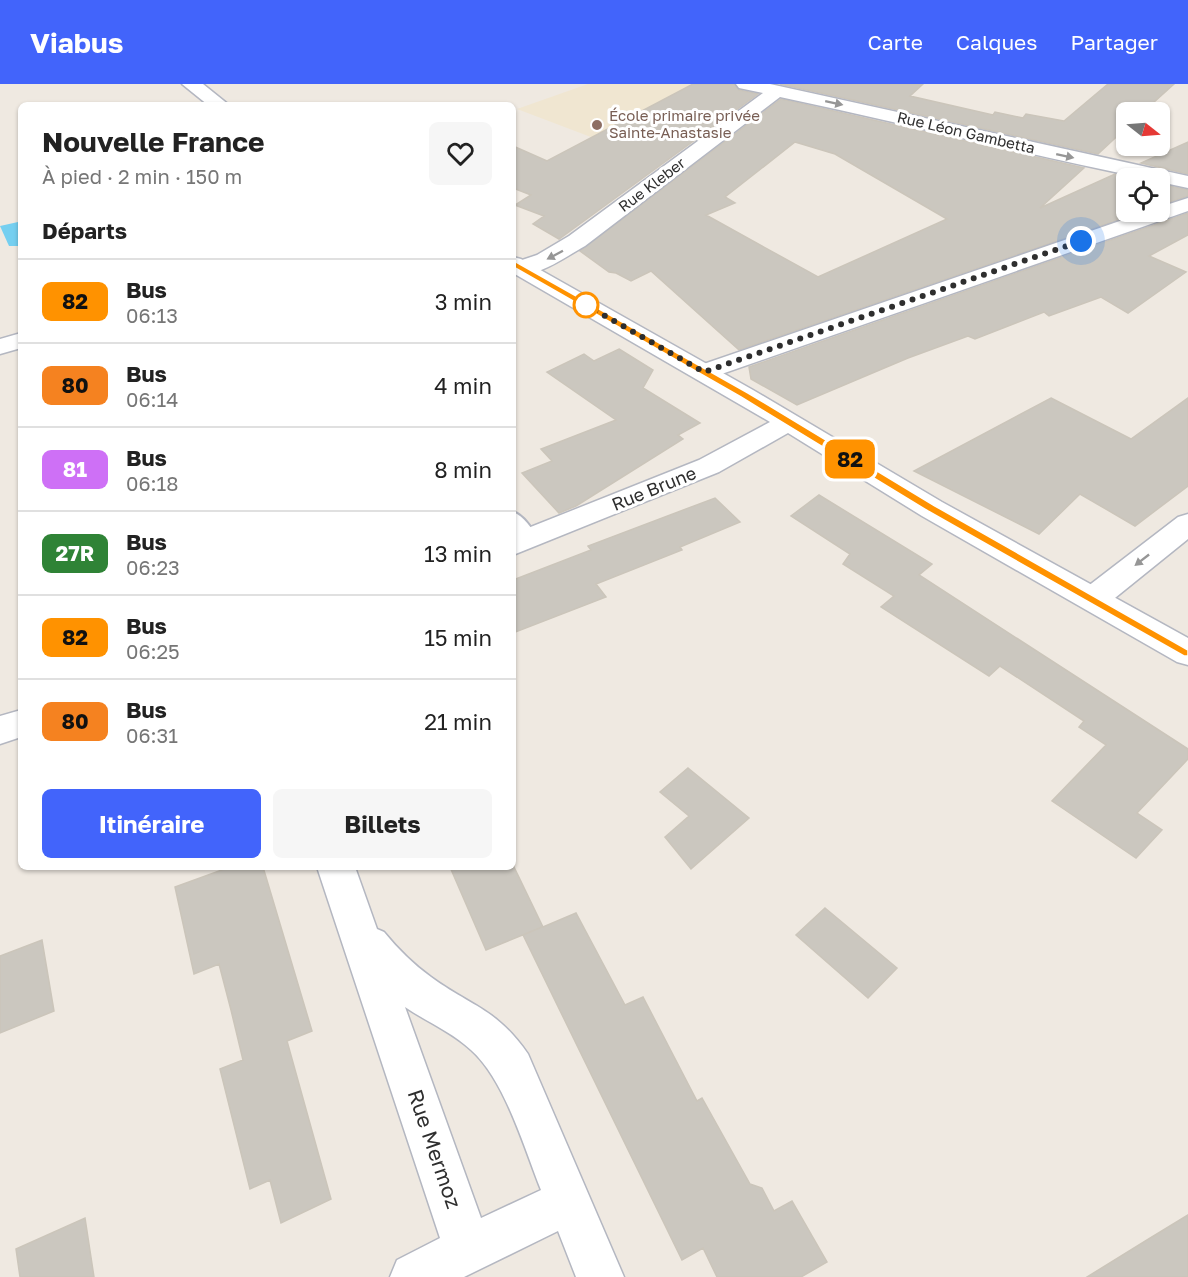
<!DOCTYPE html>
<html lang="fr">
<meta charset="utf-8">
<style>
body{margin:0;font-family:"Golos Text",sans-serif;background:#f6f6f6;color:#222;height:100vh;display:flex;flex-direction:column;font-size:22px;white-space:nowrap}
*{box-sizing:border-box;margin:0}
p{font-size:20px;color:#767676}
.icon{flex:none;width:33px;height:33px;fill:none;stroke:currentColor;stroke-width:2;stroke-linecap:round;stroke-linejoin:round}
.map{position:relative;flex:1;overflow:hidden}
.drawer{position:absolute;left:18px;top:18px;width:498px;height:768px;display:flex;flex-direction:column;background:#fff;border-radius:9px;box-shadow:0 2px 4px #0004}
.drawer>*{flex:none}
.badge{padding:0 12px;border-radius:9px;font-size:21px;line-height:39px}
.needle{width:39px;rotate:107deg}
.tools{position:absolute;left:1116px;top:18px;display:grid;gap:12px}
.tools a{display:grid;place-items:center;width:54px;height:54px;border-radius:9px;background:#fff;box-shadow:0 2px 4px #0004;font-size:30px}
.you{position:absolute;width:30px;height:30px;margin:-15px;border:4px solid #fff;border-radius:50%;background:#1a73e8;box-shadow:0 0 0 9px #1a73e833}
.map>.badge{position:absolute;translate:-50% -50%;box-shadow:0 0 0 3px #fff}
h2{padding:0 24px;font-size:22px;line-height:54px}
.round{display:grid;place-items:center;flex:none;width:63px;height:63px;border-radius:9px;background:#f6f6f6}
.head{display:flex;align-items:center;justify-content:space-between;height:102px;padding:0 24px}
h1{font-size:28px;font-weight:700;line-height:45px}
.button{display:flex;gap:12px;margin-top:auto;padding:12px 24px}
.button a{flex:1;height:69px;border-radius:9px;background:#4264fb;color:#fff;font-size:24px;font-weight:700;line-height:69px;text-align:center}
.button a+a{background:#f6f6f6;color:#222}
ul{padding:0;list-style:none}
li{display:flex;align-items:center;gap:18px;height:84px;padding:0 24px;border-top:2px solid #e0e0e0}
li div{flex:1}
li b{display:block;font-size:22px}
li em{font-style:normal}
li .badge{min-width:66px;font-weight:700;text-align:center}
header{display:flex;align-items:center;gap:36px;box-sizing:border-box;height:84px;padding:0 30px;background:#4264fb;color:#fff}
header strong{font-size:28px}
nav{display:flex;gap:33px;margin-inline-start:auto;font-size:21px}
.map>svg:first-child{display:block}
</style>
<header>
<strong>Viabus</strong>
<nav><a>Carte</a><a>Calques</a><a>Partager</a></nav>
</header>
<div class="map">
<svg width="1188" height="1193" viewBox="0 0 1188 1193">
<rect width="100%" height="100%" fill="#efe9e1"/>
<path fill="#f0e6d1" d="M588 0H709L604 58 517 25Z"/>
<path fill="#75cff0" d="M18 138 21 142V162H9L0 142Z"/>
<path fill="#cbc7bf" stroke="#cbc5ba" stroke-width="1.5" fill-rule="evenodd" d="M693 0H734L739 6 758 10 559 155 533 140 544 132 515 121 531 111 513 104V62L547 77Z
M780 0H923L910 12 993 31 995 28 1023 34 1026 30 1064 37 1108 0H1174L1143 28H1126V44L1098 70Z
M781 15 1084 84 1040 124 1115 90 1134 94H1126V128H1141L739 266 651 187 631 197 616 189 609 188 580 167ZM795 58 835 70 947 135 818 193 706 131 735 119 725 113Z
M1188 58V90L1141 79Z
M1160 100 1188 106V112L1160 121Z
M1188 129V151L1149 172 1186 188 1128 229 1101 213 1049 232 1044 228 975 255 968 252 908 274 797 321 751 295 749 283Z
M619 265 653 286 643 304 700 339 678 351 683 355 576 422 559 429 522 389 552 377 541 365 616 336 547 288 584 270 594 277Z
M1051 314 1131 355 1188 314V402L1135 442 1080 410 1039 450 914 387Z
M819 411 932 480 919 491 1188 665V675L1137 729 1162 746 1136 774 1052 717 1106 661 1079 643 1084 637 1000 582 989 592 881 523 894 512 843 480 850 470 791 432Z
M715 414 740 438 680 463 682 466 596 500 606 513 513 549V496L591 466 588 462Z
M688 684 749 734 691 785 665 753 689 732 660 708Z
M230 783H263L312 947 287 957 331 1115 281 1139 270 1096 250 1105 220 985 243 976 231 926 219 880 194 890 175 803Z
M450 783H514L543 843 576 829 625 921 643 913 697 1017 702 1014 750 1100 762 1104 774 1127 792 1117 827 1178 801 1193H717L703 1164 682 1176 523 851 542 843 486 866Z
M825 824 897 884 868 914 796 851Z
M42 856 54 927 0 949V872Z
M1188 1131V1193H1087L1147 1156Z
M85 1134 94 1193H20L16 1165Z"/>
<g fill="none" stroke-linecap="round" stroke-linejoin="round">
<defs>
<path id="lane" d="M513 428C524 432 532 445 538 455L535 460C513 466 513 444 513 428Z"/>
<path id="street" d="M736 0H770L1188 92V104L1160 98V94H1143C1022 69 902 39 780 13L585 162C565 173 537 195 513 189V179L537 171 569 152 763 9 739 4Z
M1188 114V127L713 293 704 296 695 293 691 288 695 283 1146 128H1160V123Z
M21 249V264L0 270V255Z
M1188 430V455L1105 522 1094 525 1083 522 1079 514 1083 506 1178 433Z
M317 783H355L377 845 384 848C398 865 413 880 431 893 472 923 496 924 528 970L624 1193H576L558 1147 464 1193H390L397 1176 440 1154ZM405 923C427 938 452 948 471 966 505 996 524 1064 541 1106L481 1134Z"/>
<path id="secondary" d="M182 0H203L229 21H208Z
M513 173 521 175 753 306 942 418 1188 554V581L1177 578 922 432 788 349 719 388 513 471V450L699 376 770 338 513 189Z
M21 626V653L0 660V632Z"/>
</defs>
<use href="#lane" stroke="#b4b7c1" stroke-width="4"/>
<use href="#street" stroke="#b4b7c1" stroke-width="3"/>
<use href="#secondary" stroke="#b4b7c1" stroke-width="3"/>
<use href="#lane" fill="#fff" fill-rule="evenodd"/>
<use href="#street" fill="#fff" fill-rule="evenodd"/>
<use href="#secondary" fill="#fff" fill-rule="evenodd"/>
</g>
<defs><path id="oneway-solid" d="M-6-.8H1V-3.2L6.5 0L1 3.2V.8H-6Z" transform="scale(1.5)"/></defs>
<g fill="#969696">
<use href="#oneway-solid" transform="translate(834 19) rotate(12)"/>
<use href="#oneway-solid" transform="translate(1065 72) rotate(12)"/>
<use href="#oneway-solid" transform="translate(555 171) rotate(152)"/>
<use href="#oneway-solid" transform="translate(1142 476) rotate(142)"/>
</g>
<path fill="#ff9200" stroke="#fff" stroke-width="1.5" d="M510 178H516L748 309 935 422 1188 566V572H1184L928 427 741 313 510 181Z"/>
<g fill="none" stroke-linecap="round" stroke-linejoin="round">
<path stroke="#2e2e2e" stroke-width="6" stroke-dasharray="0 10.8" d="M586 221 704 288 1081 157"/>
</g>
<circle fill="#8d6e63" stroke="#fff" stroke-width="2" cx="597" cy="41" r="6"/>
<circle fill="#fff" stroke="#ff9200" stroke-width="3" cx="586" cy="221" r="12"/>
<g text-anchor="middle" stroke-width="6" stroke-linejoin="round" paint-order="stroke">
<g font-size="15" fill="#785e54" stroke="#fff" text-anchor="start">
<text x="609" y="37">École primaire privée<tspan x="609" dy="17">Sainte-Anastasie</tspan></text>
</g>
<g font-size="15" fill="#2e2e2e" stroke="#fff">
<text transform="translate(966 49) rotate(13)" y="5">Rue Léon Gambetta</text>
<text transform="translate(652 101) rotate(-37)" y="5">Rue Kleber</text>
</g>
<g font-size="18" fill="#2e2e2e" stroke="#fff">
<text transform="translate(654 405) rotate(-22)" y="6">Rue Brune</text>
</g>
<g font-size="21" fill="#2e2e2e" stroke="#fff">
<text transform="translate(434 1065) rotate(71)" y="7">Rue Mermoz</text>
</g>
</g>
</svg>
<div class="tools">
<a><svg class="needle" viewBox="-14 -14 28 28"><path d="M0-13l5 13h-10z" fill="#e53935"/><path d="M0 13l5-13h-10z" fill="#767676"/></svg></a>
<a><svg class="icon" aria-label="locate" viewBox="0 0 24 24"><circle cx="12" cy="12" r="6"/><path d="M12 2v4M12 18v4M2 12h4M18 12h4"/></svg></a>
</div>
<div class="you" style="left:1081px;top:157px"></div>
<b class="badge" style="left:850px;top:375px;background:#ff9200;color:#111">82</b>
<section class="drawer">
<div class="head"><div><h1>Nouvelle France</h1><p>À pied · 2 min · 150 m</p></div><a class="round"><svg class="icon" aria-label="heart" viewBox="0 0 24 24"><path d="M12 20l-8-8c-3-5 5-10 8-4 3-6 11-1 8 4z"/></svg></a></div>
<h2>Départs</h2>
<ul>
<li><span class="badge" style="background:#ff9200;color:#111">82</span><div><b>Bus</b><p>06:13</p></div><em>3 min</em></li>
<li><span class="badge" style="background:#f58220;color:#111">80</span><div><b>Bus</b><p>06:14</p></div><em>4 min</em></li>
<li><span class="badge" style="background:#ce70f6;color:#fff">81</span><div><b>Bus</b><p>06:18</p></div><em>8 min</em></li>
<li><span class="badge" style="background:#2f8336;color:#fff">27R</span><div><b>Bus</b><p>06:23</p></div><em>13 min</em></li>
<li><span class="badge" style="background:#ff9200;color:#111">82</span><div><b>Bus</b><p>06:25</p></div><em>15 min</em></li>
<li><span class="badge" style="background:#f58220;color:#111">80</span><div><b>Bus</b><p>06:31</p></div><em>21 min</em></li>
</ul>
<div class="button"><a>Itinéraire</a><a>Billets</a></div>
</section>
</div>
